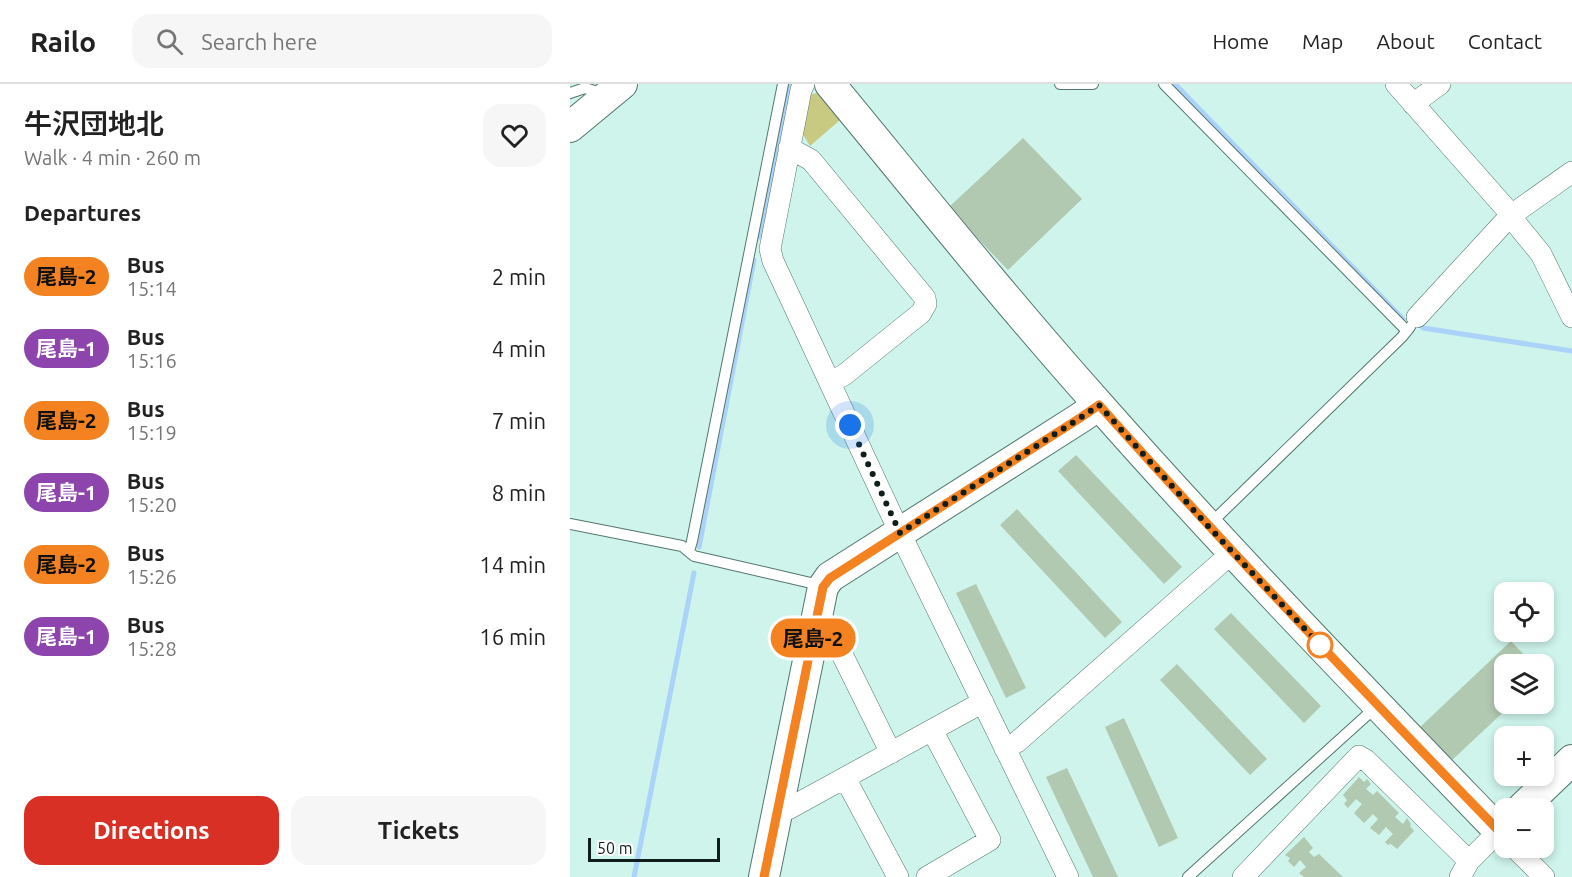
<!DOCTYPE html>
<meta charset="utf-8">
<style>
body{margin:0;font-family:Ubuntu,"Noto Sans JP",sans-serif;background:#f6f6f6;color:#222;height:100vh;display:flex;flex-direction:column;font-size:22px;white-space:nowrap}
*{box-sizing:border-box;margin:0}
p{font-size:20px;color:#767676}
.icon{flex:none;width:33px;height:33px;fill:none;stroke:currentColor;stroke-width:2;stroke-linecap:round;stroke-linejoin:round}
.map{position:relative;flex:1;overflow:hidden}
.side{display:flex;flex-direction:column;background:#fff;width:570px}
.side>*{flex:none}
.badge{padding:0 12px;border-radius:20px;font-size:21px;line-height:39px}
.buttons{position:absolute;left:924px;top:498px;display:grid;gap:12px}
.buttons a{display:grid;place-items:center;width:60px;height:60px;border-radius:12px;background:#fff;box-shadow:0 3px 9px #0003;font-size:30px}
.scale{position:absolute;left:18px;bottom:15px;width:132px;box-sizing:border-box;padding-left:6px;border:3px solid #0f1e1a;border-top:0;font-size:16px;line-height:21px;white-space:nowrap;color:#0f1e1a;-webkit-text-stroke:4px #fff;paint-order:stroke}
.you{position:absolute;width:30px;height:30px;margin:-15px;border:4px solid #fff;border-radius:50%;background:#1a73e8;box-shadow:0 0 0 9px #1a73e833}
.map>.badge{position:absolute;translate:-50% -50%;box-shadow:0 0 0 3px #fff}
h2{padding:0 24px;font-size:22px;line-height:54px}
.round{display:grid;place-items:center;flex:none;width:63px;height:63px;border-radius:18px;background:#f6f6f6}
.head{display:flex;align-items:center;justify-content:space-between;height:102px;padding:0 24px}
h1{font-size:28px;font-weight:600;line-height:45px}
.cta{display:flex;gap:12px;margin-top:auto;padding:12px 24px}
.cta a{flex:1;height:69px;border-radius:18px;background:#d93025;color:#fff;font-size:24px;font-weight:600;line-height:69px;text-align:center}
.cta a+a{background:#f6f6f6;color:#222}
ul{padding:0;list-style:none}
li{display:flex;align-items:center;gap:18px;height:72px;padding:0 24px}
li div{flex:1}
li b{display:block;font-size:22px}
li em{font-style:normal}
li .badge{min-width:66px;font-weight:700;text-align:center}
header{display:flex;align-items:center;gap:36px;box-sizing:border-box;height:84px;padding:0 30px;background:#fff;border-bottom:2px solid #e0e0e0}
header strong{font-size:28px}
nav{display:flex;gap:33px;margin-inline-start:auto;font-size:21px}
.search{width:420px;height:54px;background:#f6f6f6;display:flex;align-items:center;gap:15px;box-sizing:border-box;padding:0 21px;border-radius:18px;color:#767676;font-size:22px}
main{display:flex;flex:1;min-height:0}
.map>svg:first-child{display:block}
</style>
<header>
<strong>Railo</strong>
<div class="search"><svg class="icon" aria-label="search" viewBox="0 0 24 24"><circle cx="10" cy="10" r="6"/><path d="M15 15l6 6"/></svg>Search here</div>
<nav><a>Home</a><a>Map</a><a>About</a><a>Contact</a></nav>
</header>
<main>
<section class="side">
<div class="head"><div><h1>牛沢団地北</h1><p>Walk · 4 min · 260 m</p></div><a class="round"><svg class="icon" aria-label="heart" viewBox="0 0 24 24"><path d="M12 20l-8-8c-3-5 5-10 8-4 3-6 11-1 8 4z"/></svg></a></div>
<h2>Departures</h2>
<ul>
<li><span class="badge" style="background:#f58220;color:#111">尾島-2</span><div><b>Bus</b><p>15:14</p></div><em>2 min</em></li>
<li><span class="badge" style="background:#8e44ad;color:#fff">尾島-1</span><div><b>Bus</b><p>15:16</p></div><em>4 min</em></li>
<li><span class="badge" style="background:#f58220;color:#111">尾島-2</span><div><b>Bus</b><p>15:19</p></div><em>7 min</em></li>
<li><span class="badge" style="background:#8e44ad;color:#fff">尾島-1</span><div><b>Bus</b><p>15:20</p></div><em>8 min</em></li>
<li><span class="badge" style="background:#f58220;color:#111">尾島-2</span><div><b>Bus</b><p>15:26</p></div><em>14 min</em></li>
<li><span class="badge" style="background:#8e44ad;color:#fff">尾島-1</span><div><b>Bus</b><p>15:28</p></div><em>16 min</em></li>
</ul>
<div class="cta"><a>Directions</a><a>Tickets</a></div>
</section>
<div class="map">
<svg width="1002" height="793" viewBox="0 0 1002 793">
<rect width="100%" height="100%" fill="#cef4eb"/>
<path fill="#c8ca82" d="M248 9 270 36 240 62 232 49 236 11Z"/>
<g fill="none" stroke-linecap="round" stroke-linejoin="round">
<path stroke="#abd2f8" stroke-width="5" d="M605 0 833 235
M189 153 219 0
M853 244 1002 267
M129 463 184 176
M64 793 124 489"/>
</g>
<path fill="#b2c9b1" d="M453 54 512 115 438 186 378 124Z
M506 371 612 483 594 500 488 387Z
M447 425 552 538 535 554 430 441Z
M406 500 456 604 436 614 386 509Z
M661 529 751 622 734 639 644 545Z
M941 557 963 580H934V620H942L880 678 847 646Z
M607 580 697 675 680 691 590 596Z
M554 634 608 754 589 763 535 643Z
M497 684 548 793H523L476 693Z
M789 693 794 698 797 695 801 700 796 705 803 711 807 707 829 729 825 733 833 740 837 734 841 740 840 742 844 747 827 765 821 760 818 761 815 758 823 750 816 743 809 751 800 744 808 735 803 730 794 739 784 729 792 720 786 715 778 724 774 720 777 716 773 711Z
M734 753 743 764 739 768 744 773 749 770 773 793H734L729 789 736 783 730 776 724 783 718 777 720 774 715 771Z"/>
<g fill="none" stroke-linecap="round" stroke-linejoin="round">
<defs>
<path id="lane" d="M490 0H523
M594 0 837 247
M0 9 15 4 34 10
M0 440 112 462 124 472 241 499 251 503
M639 441 832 253 840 243
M119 467 122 457 213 0
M618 793 807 622"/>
<path id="street" d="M234 0 231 6 200 165 203 177 330 449 498 793
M826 0 938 127 940 132 971 170 1002 233
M843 20 870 0
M219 64 241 76 355 214 356 220 351 229 274 291 260 298
M847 233 940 132 1002 88
M246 536 257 540 321 669
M435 665 447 658 663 468
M275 694 328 793
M208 723 218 725 413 618
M945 764 974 793
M357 793 420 756 362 646
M673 793 789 672 796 676 899 777
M890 793 899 777 929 747 934 752"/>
<path id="secondary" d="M260 0C349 108 436 217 529 321 658 467 794 607 929 747L934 742
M0 43 52 0
M952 724 1002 676
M194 793 253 503 260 493 510 334 529 321"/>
</defs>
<use href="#lane" stroke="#53766e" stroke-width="12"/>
<use href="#street" stroke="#53766e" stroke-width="22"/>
<use href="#secondary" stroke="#53766e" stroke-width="32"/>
<use href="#lane" stroke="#fff" stroke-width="10"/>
<use href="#street" stroke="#fff" stroke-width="21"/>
<use href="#secondary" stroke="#fff" stroke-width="30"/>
</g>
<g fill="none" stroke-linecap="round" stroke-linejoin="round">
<defs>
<path id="line" d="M194 793 253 503 260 494 510 334 529 321C659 466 793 607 929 747L934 742"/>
</defs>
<use href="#line" stroke="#fff" stroke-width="14"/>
<use href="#line" stroke="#f58220" stroke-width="9"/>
<path stroke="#0f1e1a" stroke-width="6" stroke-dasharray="0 10.8" d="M280 341 330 449 510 334 529 321 638 442 750 561"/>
</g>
<circle fill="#fff" stroke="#f58220" stroke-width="3" cx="750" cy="561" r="12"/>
</svg>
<div class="buttons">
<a><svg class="icon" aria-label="locate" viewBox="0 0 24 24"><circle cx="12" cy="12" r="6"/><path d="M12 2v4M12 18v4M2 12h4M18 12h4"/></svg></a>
<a><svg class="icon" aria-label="layers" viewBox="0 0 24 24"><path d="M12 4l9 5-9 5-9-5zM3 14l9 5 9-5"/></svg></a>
<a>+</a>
<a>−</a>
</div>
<div class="scale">50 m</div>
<div class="you" style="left:280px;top:341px"></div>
<b class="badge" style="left:243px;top:554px;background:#f58220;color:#111">尾島-2</b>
</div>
</main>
